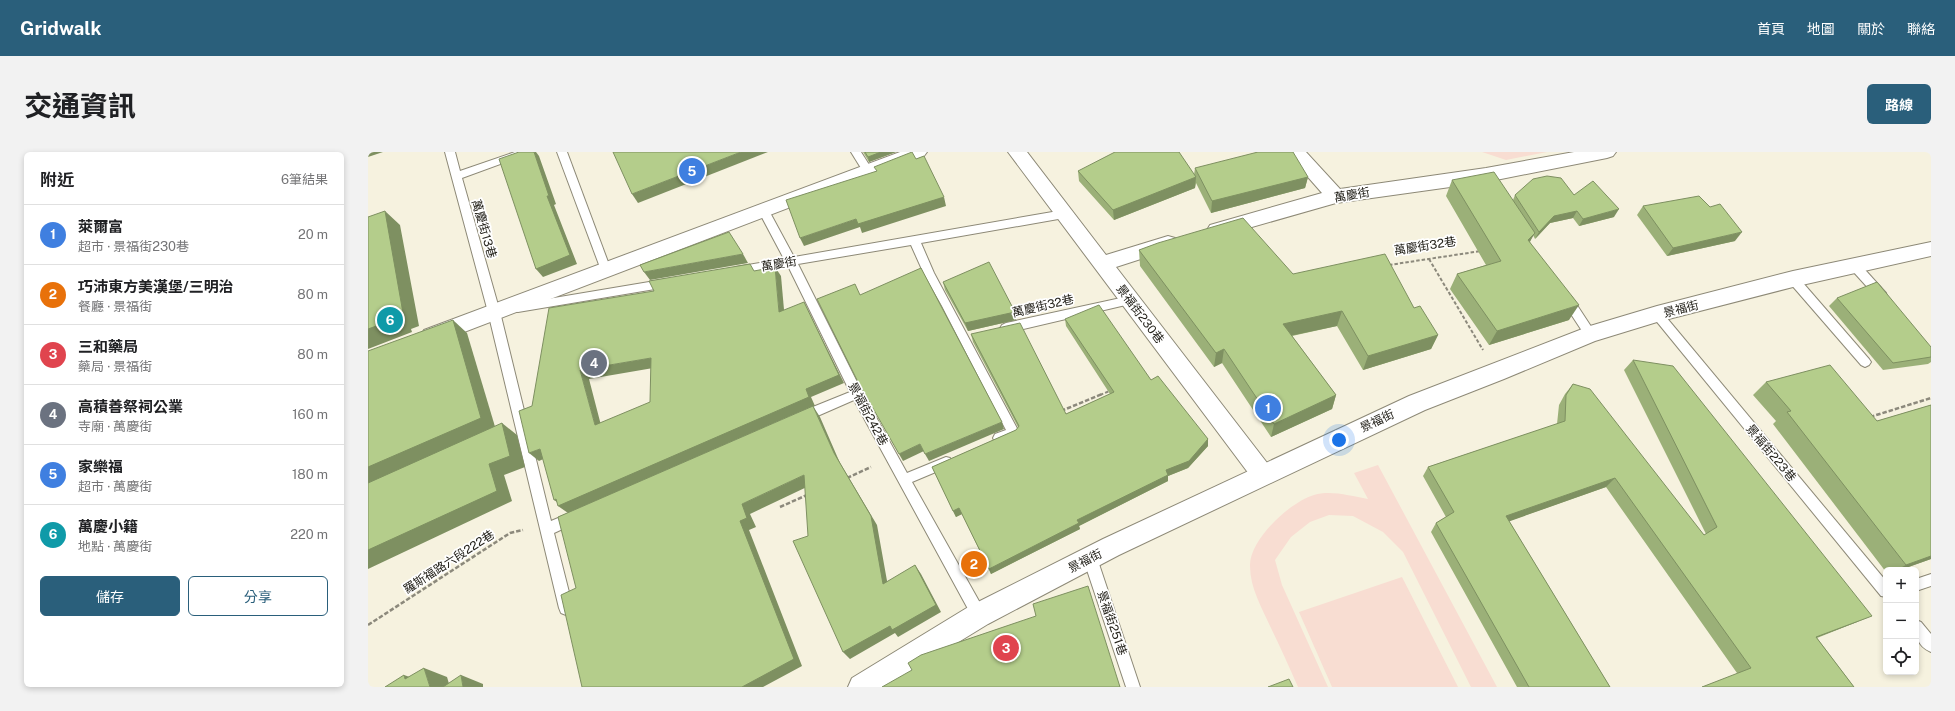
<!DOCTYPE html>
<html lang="zh-TW">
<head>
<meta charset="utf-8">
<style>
	body { margin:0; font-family:"Public Sans","Noto Sans TC",sans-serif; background:#f2f2f2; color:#202124 }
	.controls { position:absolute; right:12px; bottom:12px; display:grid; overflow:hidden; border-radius:6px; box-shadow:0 2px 6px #0003 }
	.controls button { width:36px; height:36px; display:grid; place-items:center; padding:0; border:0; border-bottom:1px solid #e0e0e0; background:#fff; color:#202124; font:20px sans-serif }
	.you { position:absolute; left:971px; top:288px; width:14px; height:14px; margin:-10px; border:3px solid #fff; border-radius:50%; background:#1a73e8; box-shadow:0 0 0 6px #1a73e833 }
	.badge { display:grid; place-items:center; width:26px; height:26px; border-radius:50%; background:#2a5f7b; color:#fff; font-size:13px; font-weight:700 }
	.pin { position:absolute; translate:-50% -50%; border:2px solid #fff; box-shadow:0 1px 4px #0006 }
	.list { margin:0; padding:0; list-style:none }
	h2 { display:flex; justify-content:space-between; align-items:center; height:52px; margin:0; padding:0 16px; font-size:17px }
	h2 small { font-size:13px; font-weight:400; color:#757577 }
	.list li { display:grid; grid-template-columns:26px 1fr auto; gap:12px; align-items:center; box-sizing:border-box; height:60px; padding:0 16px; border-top:1px solid #e0e0e0 }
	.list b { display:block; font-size:15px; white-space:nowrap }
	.list p { margin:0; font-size:13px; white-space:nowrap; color:#757577 }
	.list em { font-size:13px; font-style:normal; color:#757577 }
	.actions { display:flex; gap:8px; padding:12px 16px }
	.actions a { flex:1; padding:9px 0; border:1px solid #2a5f7b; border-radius:6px; text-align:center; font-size:14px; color:#2a5f7b }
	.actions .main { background:#2a5f7b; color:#fff }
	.icon { flex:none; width:22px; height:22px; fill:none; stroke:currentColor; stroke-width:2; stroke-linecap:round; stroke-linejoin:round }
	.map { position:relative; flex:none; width:1563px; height:535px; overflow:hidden; border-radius:6px }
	header { display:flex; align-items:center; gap:24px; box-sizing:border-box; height:56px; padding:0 20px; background:#2a5f7b; color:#fff }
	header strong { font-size:19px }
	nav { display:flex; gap:22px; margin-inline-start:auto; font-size:14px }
	.intro { display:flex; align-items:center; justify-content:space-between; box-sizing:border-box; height:96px; padding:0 24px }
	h1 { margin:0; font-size:28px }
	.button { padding:10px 18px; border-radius:6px; background:#2a5f7b; color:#fff; font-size:14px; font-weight:700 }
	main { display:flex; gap:24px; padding:0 24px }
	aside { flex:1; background:#fff; border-radius:6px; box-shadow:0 2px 6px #0003 }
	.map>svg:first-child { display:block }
</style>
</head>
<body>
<header>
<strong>Gridwalk</strong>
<nav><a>首頁</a><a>地圖</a><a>關於</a><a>聯絡</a></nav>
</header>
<div class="intro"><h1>交通資訊</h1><a class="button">路線</a></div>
<main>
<aside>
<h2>附近<small>6筆結果</small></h2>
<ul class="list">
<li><span class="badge" style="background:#3f7fe0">1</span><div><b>萊爾富</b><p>超市 · 景福街230巷</p></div><em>20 m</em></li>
<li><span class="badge" style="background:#e8710a">2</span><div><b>巧沛東方美漢堡/三明治</b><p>餐廳 · 景福街</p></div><em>80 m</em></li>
<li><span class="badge" style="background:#e0444e">3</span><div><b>三和藥局</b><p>藥局 · 景福街</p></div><em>80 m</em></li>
<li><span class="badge" style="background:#6b7280">4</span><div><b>高積善祭祠公業</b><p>寺廟 · 萬慶街</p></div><em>160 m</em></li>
<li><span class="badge" style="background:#3f7fe0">5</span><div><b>家樂福</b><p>超市 · 萬慶街</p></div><em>180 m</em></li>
<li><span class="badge" style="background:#0f9aa8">6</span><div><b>萬慶小籍</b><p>地點 · 萬慶街</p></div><em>220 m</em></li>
</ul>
<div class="actions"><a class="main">儲存</a><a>分享</a></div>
</aside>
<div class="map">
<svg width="1563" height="535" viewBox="0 0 1563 535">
	<rect width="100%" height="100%" fill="#f6f2df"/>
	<!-- green -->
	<g fill="#f8ddd2">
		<path d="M1114,0H1179L1138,8Z"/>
		<path d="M1010,313L1129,535H1103L1035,400L1015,380L985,364L961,363L942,370L923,385L907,408L914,433L960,535H930C921,515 912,494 902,474C894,456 882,436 882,414C881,388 922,350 946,343C963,338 982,344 1000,347L986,321Z"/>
		<path d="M1034,425L1090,535H964L931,460Z"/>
	</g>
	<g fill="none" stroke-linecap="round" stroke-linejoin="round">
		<!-- lane casing -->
		<g stroke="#8d8977" stroke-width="2">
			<g id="lane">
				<path d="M77,0H87L92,19L147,0H162L160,2L94,26L132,160L183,369L207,359L212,361L213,365L212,369L186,381L205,456L203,461L198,463L193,461L191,456L120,160Z"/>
				<path d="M189,0H199L243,118L242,121L238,122L233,118Z"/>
				<path d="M483,0H493L505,19L504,21H496Z"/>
				<path d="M395,54L399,55L426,105L696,58L701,62L696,66L553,91L566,121L651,280L649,284L631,291L627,290L625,286L627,282L638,278L574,154L556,122L543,93L430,112L493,238L539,321L578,305L582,306L584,310L582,314L544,330L616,458L618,463L616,468L611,470L606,468L486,248L438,269L434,270L430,269L428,265L430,261L482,240L420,114L368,123L363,119L368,115L416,107L390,58Z"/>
				<path d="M1486,109L1490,110L1518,141L1519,144L1518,147H1510L1482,116L1481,113L1482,110Z"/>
				<path d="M1425,123L1429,124L1501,207L1503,210L1501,213L1497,215L1493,213L1421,130L1420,127L1421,124Z"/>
				<path d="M299,127L303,128L304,131L303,134L299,135L150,160L146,159L144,156L146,153L150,152Z"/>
				<path d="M1199,143L1203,144L1226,179L1228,182L1226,185H1218L1195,150L1194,147L1195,144Z"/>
				<path d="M762,144L766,145L768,148L766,151L762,152L638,181L634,179L632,176L634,173L638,171Z"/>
				<path d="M1289,158L1293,159L1518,429V445L1513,444L1285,165L1283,162L1285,159Z"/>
				<path d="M722,400L727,402L729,406L772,535H758L715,406L717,402Z"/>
				<path d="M1563,422V434L1548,439V427Z"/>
				<path d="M1548,468L1553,470L1563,482V500C1548,494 1548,482 1548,468Z"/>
			</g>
		</g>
		<!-- street casing -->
		<g stroke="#8d8977" stroke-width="2">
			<g id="street">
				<path d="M532,0H559L556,4L70,190L63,192L56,190L53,184L56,178Z"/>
				<path d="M640,0H659L738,103L800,84L807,86L810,91L807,96L748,115L903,316L906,323L903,330L895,333L887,330Z"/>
				<path d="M918,0H938L972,37L1118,16L1206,0H1248L1245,4L1239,6L1118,30L968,51L849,85L842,83L839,78L842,73L954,41Z"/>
			</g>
		</g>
		<!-- secondary casing -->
		<g stroke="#8d8977" stroke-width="2">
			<path id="secondary" d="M1563,90V104L1425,135L1289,170L1227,189L1136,227L1057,258L751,403L620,472L517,535H480L484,526L602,454L735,387L1041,244L1222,174L1289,154L1425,119Z"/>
		</g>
		<!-- path-far1 -->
		<g stroke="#8c897c" stroke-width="2" stroke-dasharray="3.5 2" stroke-linecap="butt">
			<path d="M1061,107L1115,198"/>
			<path d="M1021,113L1113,99"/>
			<path d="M732,243L744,238"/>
		</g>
		<!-- path -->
		<g stroke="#8c897c" stroke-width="2.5" stroke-dasharray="4.5 2" stroke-linecap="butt">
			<path d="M693,259L734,242"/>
			<path d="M1502,265L1563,246"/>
			<path d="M479,326L503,315"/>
			<path d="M412,355L439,343"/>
			<path d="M0,473L142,381L155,378"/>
		</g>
		<!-- lane -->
		<use href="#lane" fill="#fff" fill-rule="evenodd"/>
		<!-- street -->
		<use href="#street" fill="#fff" fill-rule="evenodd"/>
		<!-- secondary -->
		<use href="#secondary" fill="#fff" fill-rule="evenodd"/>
	</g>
	<!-- wall -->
	<g fill="#9bb078">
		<path d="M495,0H528L501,10Z"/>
		<path d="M827,16L940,25L937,36L843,61L828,31L827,36L746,68L711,29L710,19L826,23Z"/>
		<path d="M1084,28L1145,48L1147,43H1206L1246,65L1211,74L1205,66L1182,71L1167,87L1165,83L1162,90L1201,168L1121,193L1082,137L1089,122L1118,113L1078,44Z"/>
		<path d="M1275,54L1367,89L1299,104L1269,63Z"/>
		<path d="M771,98L925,122L1046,156L1070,183L1063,197L995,218L969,174L924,184L968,243L964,257L903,285L854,211L846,215L772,114Z"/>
		<path d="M575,130L647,160L648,168L600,179L577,138Z"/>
		<path d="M1469,146L1563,195V210L1560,212L1515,218L1461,154Z"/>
		<path d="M697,167L783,228L840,287V294L820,316L800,324V329L711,374L712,377L623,422L594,362L588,365L564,315L648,278L650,275L605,190L603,182L698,262L742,242L698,174Z"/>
		<path d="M1265,208L1489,470L1449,486L1486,535L1369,521L1238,335L1141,369L1242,535H1149L1063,380L1068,371L1078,365L1055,324L1060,315L1189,272L1191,253L1197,242L1205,232L1336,383L1338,382L1256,218Z"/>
		<path d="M1398,230L1509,269L1563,253V407L1532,418H1518V420L1405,272L1408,269L1385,243Z"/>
	</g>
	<!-- shaded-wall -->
	<g fill="#7e9061">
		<path d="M0,0H15L0,5Z"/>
		<path d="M166,0H168L171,4L188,52L186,53L209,112L175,125L168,117L179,44Z"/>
		<path d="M373,0H400L270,51L264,42Z"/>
		<path d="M513,0H528L501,10L500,5Z"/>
		<path d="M828,25L827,36L746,68L745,58Z"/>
		<path d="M940,25L937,36L843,61L844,49Z"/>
		<path d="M576,45L578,54L494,81L492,75L436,94L432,86L488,67Z"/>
		<path d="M1251,57L1246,65L1211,74L1215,67Z"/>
		<path d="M17,59L32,73L51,174L43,177L44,180L0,197V177L27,164Z"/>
		<path d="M1209,59L1205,66L1182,71L1167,87L1171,80L1186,64Z"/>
		<path d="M1374,80L1367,89L1299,104L1305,96Z"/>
		<path d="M1167,81L1158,96L1160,88Z"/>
		<path d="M375,102L380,111L282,128L276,120Z"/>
		<path d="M407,115L413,124L417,169L411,160Z"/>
		<path d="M436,150L476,231L443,245L447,254H445L452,265L472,311L509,373L521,440L515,432L466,301L445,254L200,361L190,354L192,352L186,348L438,237Z"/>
		<path d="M1211,153L1201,168L1121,193L1129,179Z"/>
		<path d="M974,159L969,174L912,186L915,172Z"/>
		<path d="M647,160L648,168L600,179L597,171Z"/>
		<path d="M85,168L99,181L128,278L0,334V315Z"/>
		<path d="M1070,183L1063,197L995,218L1000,204Z"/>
		<path d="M856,197L854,211L846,215L848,201Z"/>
		<path d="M283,206L291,215L221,227L235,281L227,273L212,218Z"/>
		<path d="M968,243L964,257L903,285L906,272Z"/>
		<path d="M634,270L636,277L561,309L557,302Z"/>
		<path d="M134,271L149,283L157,315L136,323L144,349L0,417V398Z"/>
		<path d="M840,287V294L820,316L800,324V329L711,374L712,377L623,422L621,417L709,368L798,318Z"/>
		<path d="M552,292L556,299L535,309L531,302Z"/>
		<path d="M172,297L182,304L171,309L161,301Z"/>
		<path d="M436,323L443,333L382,362L388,375L381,378L434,514L395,535H374L372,369L374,352Z"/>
		<path d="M1247,326L1238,335L1131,373L1138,364Z"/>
		<path d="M591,356L594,362L588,365L585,359Z"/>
		<path d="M1563,404V407L1532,418H1528L1538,413Z"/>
		<path d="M547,413L553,422L573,460L530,485L527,481L482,507L475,500Z"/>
		<path d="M1504,464L1489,470L1434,491L1448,485Z"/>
		<path d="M56,516L79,525L82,535H62Z"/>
		<path d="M36,523L59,531L37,527Z"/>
		<path d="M93,523L115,532V535H95Z"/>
	</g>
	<!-- building -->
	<g fill="#b4cd8b" stroke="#7e9061" fill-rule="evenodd">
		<path d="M151,0H166L181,44H179L202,103L168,117L131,7Z"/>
		<path d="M245,0H373L264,42Z"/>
		<path d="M497,0H513L500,5Z"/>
		<path d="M544,0L548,7L556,4L576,45L490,72L488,67L432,86L418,48L509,19L506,15Z"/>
		<path d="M747,0H811L828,25L745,58L710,19Z"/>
		<path d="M890,0H925L940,25L844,49L827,16Z"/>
		<path d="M1126,20L1167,81L1160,88L1211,153L1129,179L1089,122L1133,109L1084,28Z"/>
		<path d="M1179,24L1193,26L1206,43L1225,29L1251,57L1215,67L1209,59L1186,64L1171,80L1147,43L1165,27Z"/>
		<path d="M1331,44L1342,55L1352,52L1374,80L1305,96L1275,54Z"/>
		<path d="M17,59L35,161L27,164L28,167L0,177V65Z"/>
		<path d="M875,66L925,122L1017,102L1046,156L1052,154L1070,183L1000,204L974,159L915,172L968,243L906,272L856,197L848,201L771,98L790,91Z"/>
		<path d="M361,80L375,102L276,120L272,113Z"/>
		<path d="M621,110L647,160L597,171L575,130Z"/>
		<path d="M382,112L386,119L407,115L411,160L436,150L471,223L438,237L441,245L190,354L188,347L186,348L172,297L161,301L151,259L164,254L181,156L286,139L281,129ZM283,206L282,250L227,273L212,218Z"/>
		<path d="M553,116L634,270L557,302L552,292L531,302L490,230L449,147L487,132L492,143Z"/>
		<path d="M1509,130L1563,195V205L1525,211L1469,146Z"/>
		<path d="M731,153L783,228L790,224L840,287L821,309L798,318L800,323L709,368L711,371L621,417L591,356L585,359L564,315L648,278L651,274L603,182L652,171L698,262L746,240L697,167Z"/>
		<path d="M85,168L113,266L0,315V199Z"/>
		<path d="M1265,208L1305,214L1504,464L1448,485L1486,535H1334L1383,516L1247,326L1138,364L1242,535H1161L1068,371L1086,360L1060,315L1197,269L1198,243L1205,232L1222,237L1336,383L1349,375Z"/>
		<path d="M1462,213L1509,269L1563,253V404L1538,413L1419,260L1423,259L1398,230Z"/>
		<path d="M445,254L466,301L503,364L515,432L547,413L568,453L524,478L522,474L475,500L425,389L440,384L436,323L374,352L379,366L372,369L426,507L374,535H214L193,443L208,436L190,365Z"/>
		<path d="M134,271L142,304L121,312L129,339L0,398V331Z"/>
		<path d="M720,434L752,535H514L544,518L540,511L553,503L668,464L665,452Z"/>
		<path d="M56,516L62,535H17L36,523L37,527Z"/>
		<path d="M93,523L95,535H75Z"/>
		<path d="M921,527L925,535H900Z"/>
	</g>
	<g text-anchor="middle" stroke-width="3.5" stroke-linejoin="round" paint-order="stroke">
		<!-- street labels -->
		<g font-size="12" fill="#25231c" stroke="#fff">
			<text transform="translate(984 43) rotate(-10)" y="4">萬慶街</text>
			<text transform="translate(116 77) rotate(74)" y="4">萬慶街13巷</text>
			<text transform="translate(1057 94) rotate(-9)" y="4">萬慶街32巷</text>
			<text transform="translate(411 112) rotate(-10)" y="4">萬慶街</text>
			<text transform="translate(675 154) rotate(-13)" y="4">萬慶街32巷</text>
			<text transform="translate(1313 157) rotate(-14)" y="4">景福街</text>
			<text transform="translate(772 162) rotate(53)" y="4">景福街230巷</text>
			<text transform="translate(500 262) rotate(62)" y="4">景福街242巷</text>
			<text transform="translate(1009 269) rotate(-25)" y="4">景福街</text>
			<text transform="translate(1403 301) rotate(50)" y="4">景福街223巷</text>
			<text transform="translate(717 409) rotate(-27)" y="4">景福街</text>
			<text transform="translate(81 410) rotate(-33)" y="4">羅斯福路六段222巷</text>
			<text transform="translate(744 471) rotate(71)" y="4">景福街251巷</text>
		</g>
	</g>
</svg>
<div class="controls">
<button>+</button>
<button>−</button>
<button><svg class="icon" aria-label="locate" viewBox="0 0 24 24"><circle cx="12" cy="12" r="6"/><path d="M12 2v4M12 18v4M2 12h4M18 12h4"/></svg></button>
</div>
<div class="you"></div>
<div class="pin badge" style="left:900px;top:256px;background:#3f7fe0">1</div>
<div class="pin badge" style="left:606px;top:412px;background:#e8710a">2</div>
<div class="pin badge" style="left:638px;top:496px;background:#e0444e">3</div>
<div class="pin badge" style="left:226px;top:211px;background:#6b7280">4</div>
<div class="pin badge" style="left:324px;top:19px;background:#3f7fe0">5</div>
<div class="pin badge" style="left:22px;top:168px;background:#0f9aa8">6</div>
</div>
</main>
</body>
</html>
